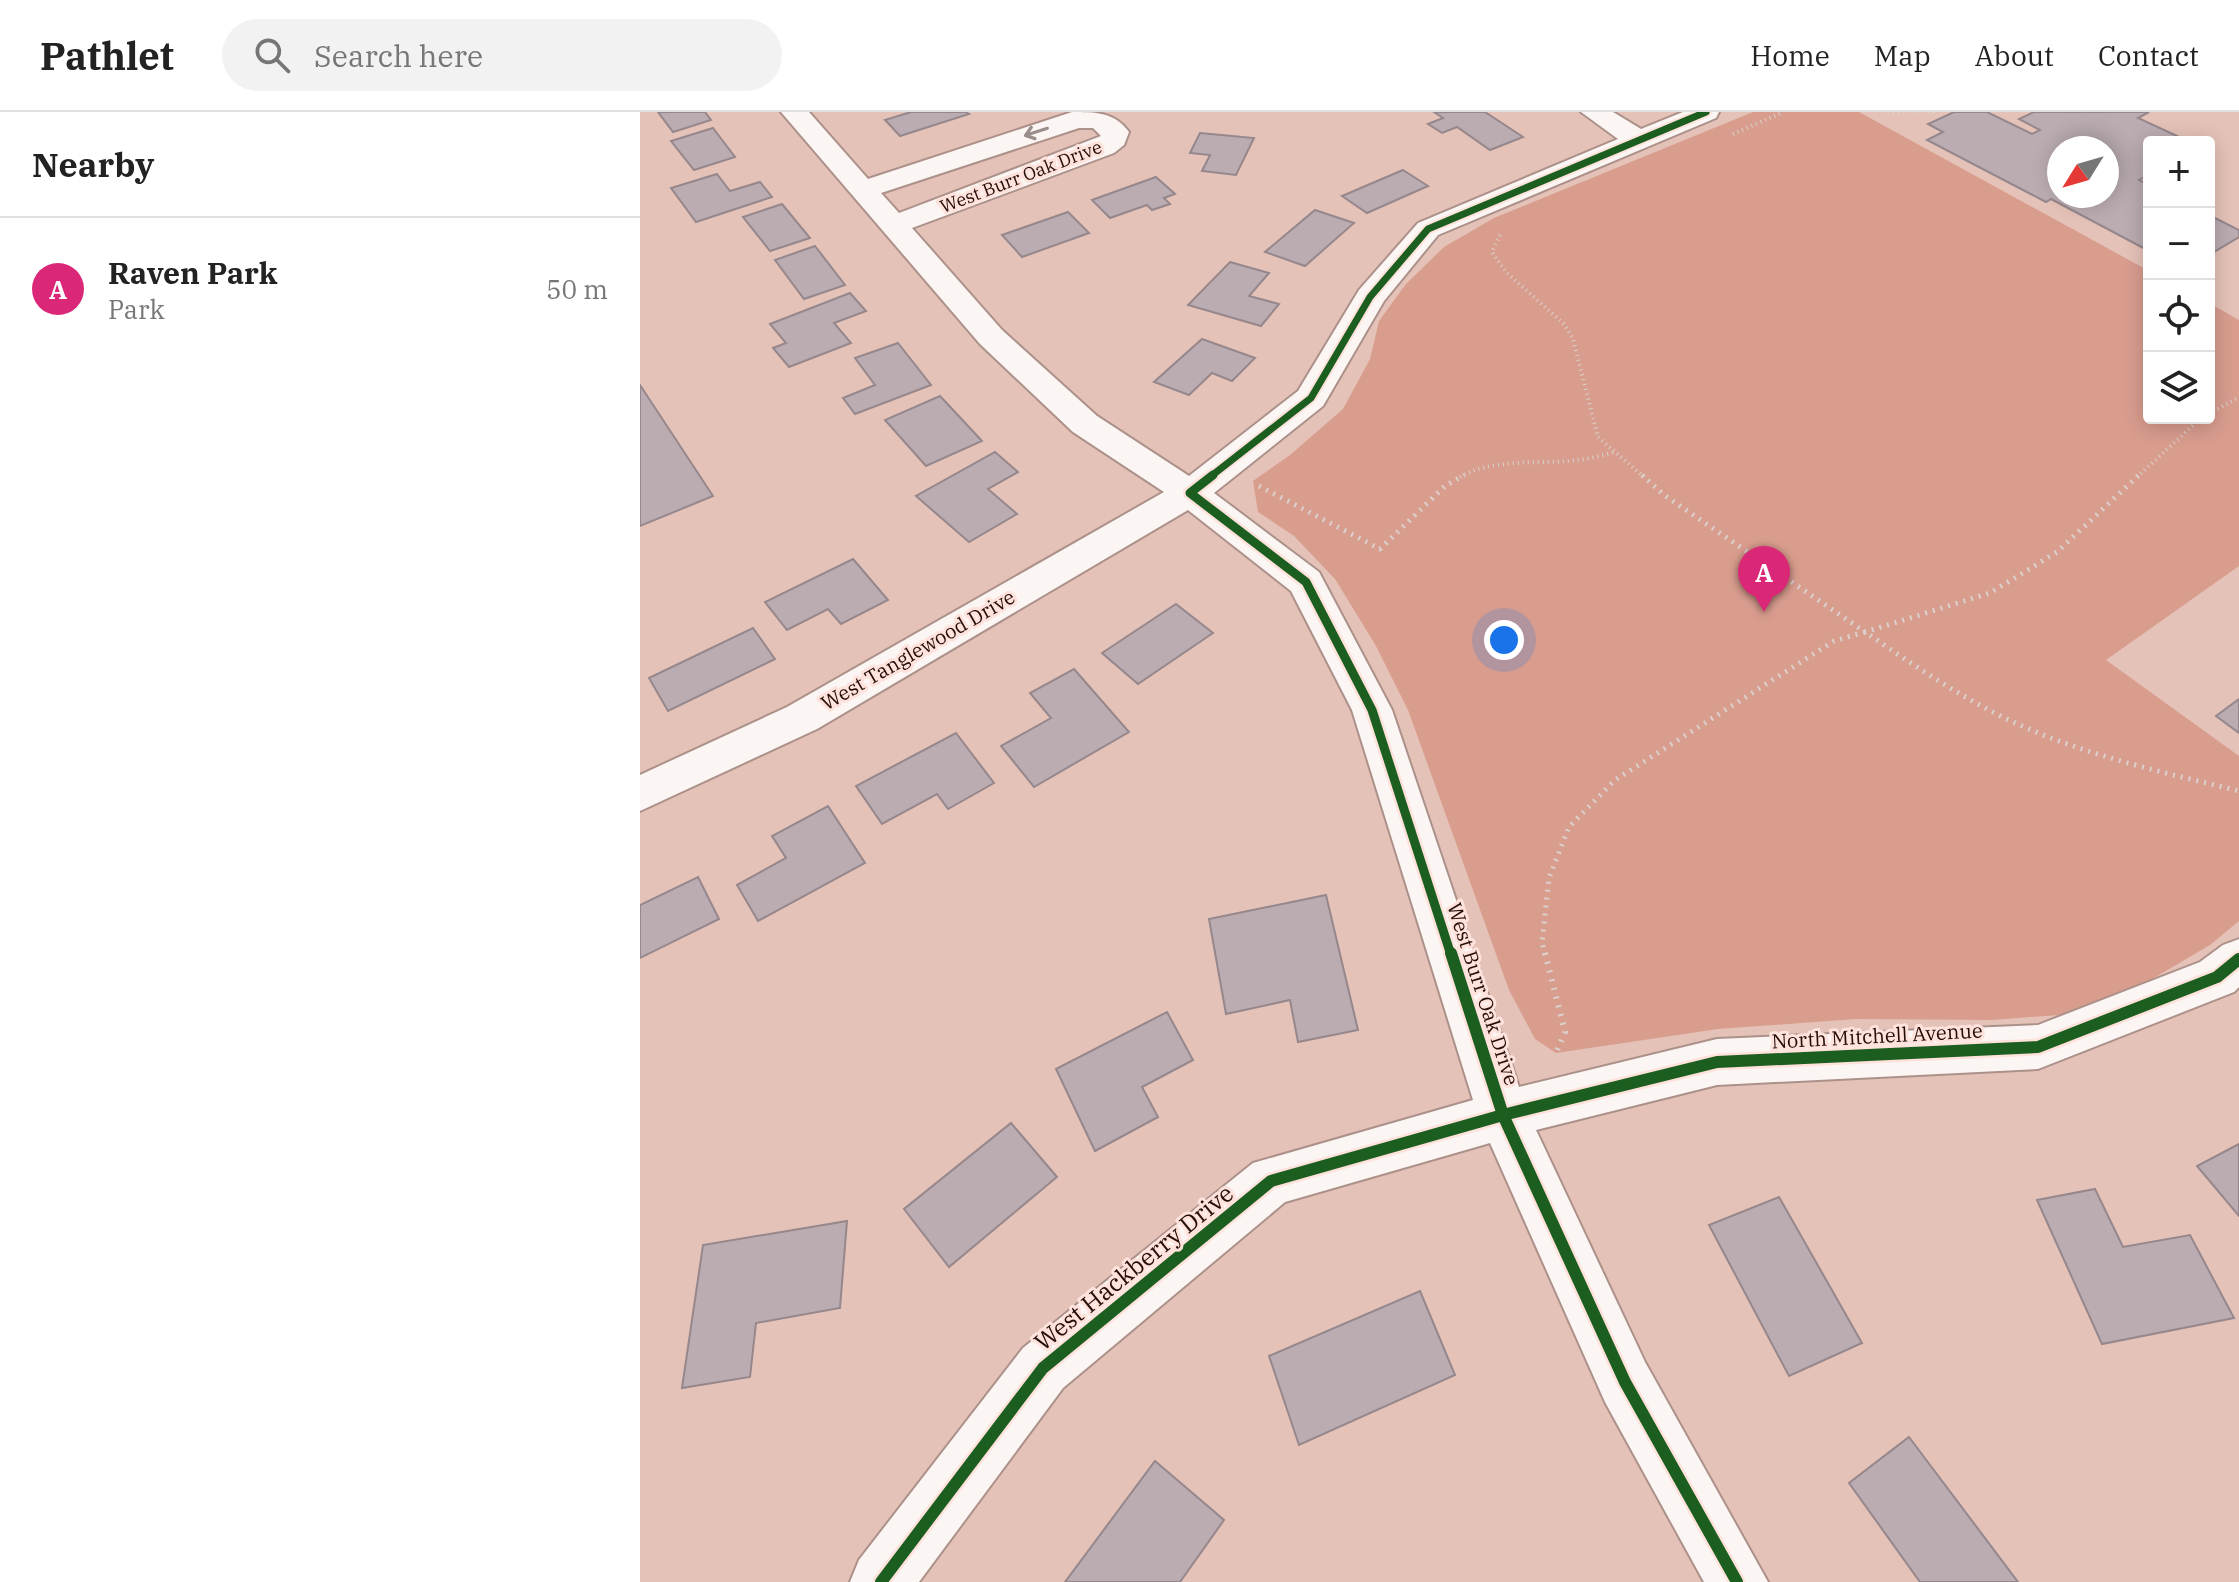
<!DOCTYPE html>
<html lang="en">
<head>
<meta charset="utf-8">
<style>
	body { margin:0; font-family:"IBM Plex Serif",serif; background:#f2f2f2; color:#222 }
	.controls { position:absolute; right:24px; top:24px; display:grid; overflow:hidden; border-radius:8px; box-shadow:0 4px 20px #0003 }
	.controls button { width:72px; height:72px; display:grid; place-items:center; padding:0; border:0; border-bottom:2px solid #e0e0e0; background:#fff; color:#222; font:40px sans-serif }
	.compass { position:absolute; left:1407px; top:24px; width:72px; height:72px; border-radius:50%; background:#fff; box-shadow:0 4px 20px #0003; rotate:233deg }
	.you { position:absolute; left:864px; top:528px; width:28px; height:28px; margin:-20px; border:6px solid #fff; border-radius:50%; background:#1a73e8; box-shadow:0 0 0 12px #1a73e833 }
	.badge { display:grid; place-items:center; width:52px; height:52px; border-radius:50%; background:#db2777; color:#fff; font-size:26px; font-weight:700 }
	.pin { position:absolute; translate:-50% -66px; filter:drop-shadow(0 2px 4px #0008) }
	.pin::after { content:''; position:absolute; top:42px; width:28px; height:24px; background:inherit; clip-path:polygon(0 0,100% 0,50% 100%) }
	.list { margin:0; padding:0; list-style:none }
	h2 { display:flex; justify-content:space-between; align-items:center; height:104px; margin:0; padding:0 32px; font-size:34px }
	h2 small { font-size:26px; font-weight:400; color:#767676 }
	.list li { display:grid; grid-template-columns:52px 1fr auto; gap:24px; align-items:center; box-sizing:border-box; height:144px; padding:0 32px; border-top:2px solid #e0e0e0 }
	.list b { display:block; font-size:30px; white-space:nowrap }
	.list p { margin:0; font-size:26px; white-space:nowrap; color:#767676 }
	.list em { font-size:26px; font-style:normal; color:#767676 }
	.icon { flex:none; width:44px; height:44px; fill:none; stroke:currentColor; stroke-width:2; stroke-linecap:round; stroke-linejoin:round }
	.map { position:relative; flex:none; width:1599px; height:1470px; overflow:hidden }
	header { display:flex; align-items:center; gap:48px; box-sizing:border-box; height:112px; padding:0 40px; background:#fff; border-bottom:2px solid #e0e0e0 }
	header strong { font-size:38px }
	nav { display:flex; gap:44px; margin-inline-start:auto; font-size:28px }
	.search { width:560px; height:72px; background:#f2f2f2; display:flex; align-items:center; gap:20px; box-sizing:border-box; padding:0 28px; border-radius:44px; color:#767676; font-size:30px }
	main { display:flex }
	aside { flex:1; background:#fff }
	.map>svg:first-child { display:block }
</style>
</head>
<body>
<header>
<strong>Pathlet</strong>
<div class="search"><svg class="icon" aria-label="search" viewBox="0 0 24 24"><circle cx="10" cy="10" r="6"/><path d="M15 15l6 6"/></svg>Search here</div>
<nav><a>Home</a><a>Map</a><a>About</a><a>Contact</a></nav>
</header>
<main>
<aside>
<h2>Nearby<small></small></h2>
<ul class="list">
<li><span class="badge">A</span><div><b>Raven Park</b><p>Park</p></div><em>50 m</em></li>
</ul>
</aside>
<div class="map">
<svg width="1599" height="1470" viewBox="0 0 1599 1470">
	<rect width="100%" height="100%" fill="#e5c2b8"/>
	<!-- green -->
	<path fill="#d99d8e" d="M1113,0H1219L1509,159V306H1569V191L1599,208V454L1466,548L1599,644V809L1570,833L1507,870L1419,903L1352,908L1216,907L1078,917L916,941L895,927L869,878L768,598L736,534L695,467L654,424L618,400L613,369L650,343L703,297L730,247L739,209L766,172L804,135L854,106Z"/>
	<!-- building -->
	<g fill="#baacb1" stroke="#95878b" stroke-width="2" fill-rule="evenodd">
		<path d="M18,0H65L71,8L33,20Z"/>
		<path d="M271,0H326L329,2L260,24L245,8Z"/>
		<path d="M794,0H845L883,25L850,38L817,15L802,21L788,12L803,6Z"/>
		<path d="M1314,0H1347L1392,22L1400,18L1379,7L1394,0H1509L1498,6L1550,30H1509V62L1499,68L1509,73V139L1411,87L1406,90L1287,28L1303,20L1288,12ZM1419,36H1467V84H1419Z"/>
		<path d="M73,16L95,45L54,58L31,29Z"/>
		<path d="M560,21L614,26L596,63L562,59L570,43L550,41Z"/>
		<path d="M763,58L788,74L727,101L702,84Z"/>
		<path d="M77,62L90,79L120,70L132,85L56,110L31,76Z"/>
		<path d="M516,65L535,82L524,86L530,92L512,98L507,93L470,106L452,88Z"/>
		<path d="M142,92L170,126L130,139L103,105Z"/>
		<path d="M675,98L714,111L665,154L625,140Z"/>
		<path d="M428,100L449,121L382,145L362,123Z"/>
		<path d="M1569,103L1599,118V125L1569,143Z"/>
		<path d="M175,134L205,173L164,187L135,148Z"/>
		<path d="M590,150L629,161L609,184L639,192L621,214L548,193Z"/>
		<path d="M210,181L226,199L194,211L211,231L149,255L133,236L146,231L130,212Z"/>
		<path d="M562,227L615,246L592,269L572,261L549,283L514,270Z"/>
		<path d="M258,231L291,273L215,302L203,286L235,273L215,246Z"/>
		<path d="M0,273L73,384L0,414Z"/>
		<path d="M300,284L342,329L286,354L245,308Z"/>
		<path d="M355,340L378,360L348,377L377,402L329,430L276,384Z"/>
		<path d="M213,447L248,488L201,512L188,497L147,518L125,490Z"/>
		<path d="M536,492L573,521L498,572L462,541Z"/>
		<path d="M113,516L135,547L28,599L9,566Z"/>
		<path d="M434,557L489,620L394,675L361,634L411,606L390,581Z"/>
		<path d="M1599,587V621L1576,604Z"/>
		<path d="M316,621L354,671L308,697L297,682L242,712L216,674Z"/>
		<path d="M188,694L225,751L118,809L97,773L146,746L132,724Z"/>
		<path d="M58,765L79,807L0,846V793Z"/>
		<path d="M686,783L718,918L658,930L650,888L586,902L569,807Z"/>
		<path d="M527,900L553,948L502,975L518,1005L455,1039L416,957Z"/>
		<path d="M371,1011L417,1065L309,1155L264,1097Z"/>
		<path d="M1599,1032V1104L1557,1054Z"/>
		<path d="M1455,1077L1483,1135L1550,1123L1594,1206L1462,1232L1397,1088Z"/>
		<path d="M1139,1085L1222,1231L1149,1264L1069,1113Z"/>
		<path d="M207,1109L200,1196L116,1211L110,1265L42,1276L63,1133Z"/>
		<path d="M780,1179L815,1263L659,1333L629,1244Z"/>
		<path d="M1269,1325L1378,1470H1280L1209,1371Z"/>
		<path d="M515,1349L584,1408L540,1470H425Z"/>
	</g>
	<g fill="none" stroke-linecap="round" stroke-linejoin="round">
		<!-- street casing -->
		<g stroke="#ac918a" stroke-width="4">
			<path id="street" d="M141,0H169L228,67L432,0C455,0 475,0 489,20L484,33L474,41L272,116L362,218L457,304L549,364L658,279L719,178L778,111L978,27L941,0H973L1001,17L1043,0H1079L1076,6L798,123L744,189L683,294L574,381L679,460L752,598L879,975L1077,927L1398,913L1560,850L1583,833L1599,827V875L1594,880L1398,957L1077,973L896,1018L1005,1250L1128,1470H1064L965,1290L850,1031L645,1090L423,1276L279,1470H210L219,1448L383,1236L613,1051L833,988L712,598L651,479L548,398L177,617L0,699V663L147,595L524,380L433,320L340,232ZM439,16H453L461,24L259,101L241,81Z"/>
		</g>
		<!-- path-far2 -->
		<g stroke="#dbd0cc" stroke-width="4" stroke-dasharray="1 4" stroke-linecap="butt">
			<path d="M1243,0H1298"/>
			<path d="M1093,22L1143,0"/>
			<path d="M860,123L852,140L866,160L924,212L933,227L958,325L1004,365"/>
			<path d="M1569,302L1599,285"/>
			<path d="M820,365C856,345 899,353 938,348C950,347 963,343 975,340"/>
			<path d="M1497,365L1561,306"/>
		</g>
		<!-- path-far1 -->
		<g stroke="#dbd0cc" stroke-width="5" stroke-dasharray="2 6" stroke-linecap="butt">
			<path d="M1002,363L1024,383L1225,520L1350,481L1417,440L1499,363"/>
			<path d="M619,374L740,437L805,374L824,363"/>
			<path d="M905,843L902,830L909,766L929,715L975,668L1194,529L1225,520C1272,552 1320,585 1371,609C1443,643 1522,660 1599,679"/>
		</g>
		<!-- path -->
		<path stroke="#dbd0cc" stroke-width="6" stroke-dasharray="2 7" stroke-linecap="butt" d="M905,841L925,920L916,941"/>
		<!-- street -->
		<use href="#street" fill="#fbf6f4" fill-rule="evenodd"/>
		<!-- cycleway-far2 casing -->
		<g stroke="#fee2db" stroke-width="11">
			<path id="cycleway-far2" d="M570,365L671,286L730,185L788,117L1066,0"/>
		</g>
		<!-- cycleway-far1 casing -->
		<g stroke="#fee2db" stroke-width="14">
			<path id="cycleway-far1" d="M573,363L550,381L666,470L732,598L811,843"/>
		</g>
		<!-- cycleway casing -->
		<g stroke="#fee2db" stroke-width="17">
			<g id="cycleway">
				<path d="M811,841L863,1003L985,1270L1097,1470"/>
				<path d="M241,1470L403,1256L631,1069L863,1003L1077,950L1398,935L1577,865L1599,847"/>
			</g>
		</g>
		<!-- cycleway-far2 -->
		<use href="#cycleway-far2" stroke="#1b5e20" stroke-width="7"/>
		<!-- cycleway-far1 -->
		<use href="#cycleway-far1" stroke="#1b5e20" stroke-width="9"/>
		<!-- cycleway -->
		<use href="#cycleway" stroke="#1b5e20" stroke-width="12"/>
	</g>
	<!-- one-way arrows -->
	<defs><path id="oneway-shaft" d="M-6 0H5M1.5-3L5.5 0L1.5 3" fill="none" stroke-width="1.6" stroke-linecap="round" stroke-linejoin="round" transform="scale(2)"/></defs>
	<use stroke="#9a8e8a" href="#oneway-shaft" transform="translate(396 20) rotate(162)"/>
	<g text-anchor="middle" stroke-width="6" stroke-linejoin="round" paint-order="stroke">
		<!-- far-street labels -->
		<g font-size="18" fill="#240e08" stroke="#fee2db">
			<text transform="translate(381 65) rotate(-21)" y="6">West Burr Oak Drive</text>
		</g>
		<!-- street labels -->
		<g font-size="20" fill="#240e08" stroke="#fee2db">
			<text transform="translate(278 538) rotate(-30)" y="7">West Tanglewood Drive</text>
			<text transform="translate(843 882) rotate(72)" y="7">West Burr Oak Drive</text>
			<text transform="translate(1237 924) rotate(-3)" y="7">North Mitchell Avenue</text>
		</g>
		<!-- near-street labels -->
		<g font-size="24" fill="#240e08" stroke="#fee2db">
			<text transform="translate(494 1156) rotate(-39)" y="8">West Hackberry Drive</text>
		</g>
	</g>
</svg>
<div class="controls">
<button>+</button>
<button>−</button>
<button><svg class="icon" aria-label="locate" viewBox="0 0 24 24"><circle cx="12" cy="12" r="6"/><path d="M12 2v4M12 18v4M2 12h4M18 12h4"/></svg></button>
<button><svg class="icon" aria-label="layers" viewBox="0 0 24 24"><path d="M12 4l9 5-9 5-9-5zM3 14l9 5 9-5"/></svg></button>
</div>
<svg class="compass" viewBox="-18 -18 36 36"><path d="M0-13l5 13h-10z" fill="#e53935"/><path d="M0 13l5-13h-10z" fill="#767676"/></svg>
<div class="you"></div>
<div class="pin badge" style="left:1124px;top:500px">A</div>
</div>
</main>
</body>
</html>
